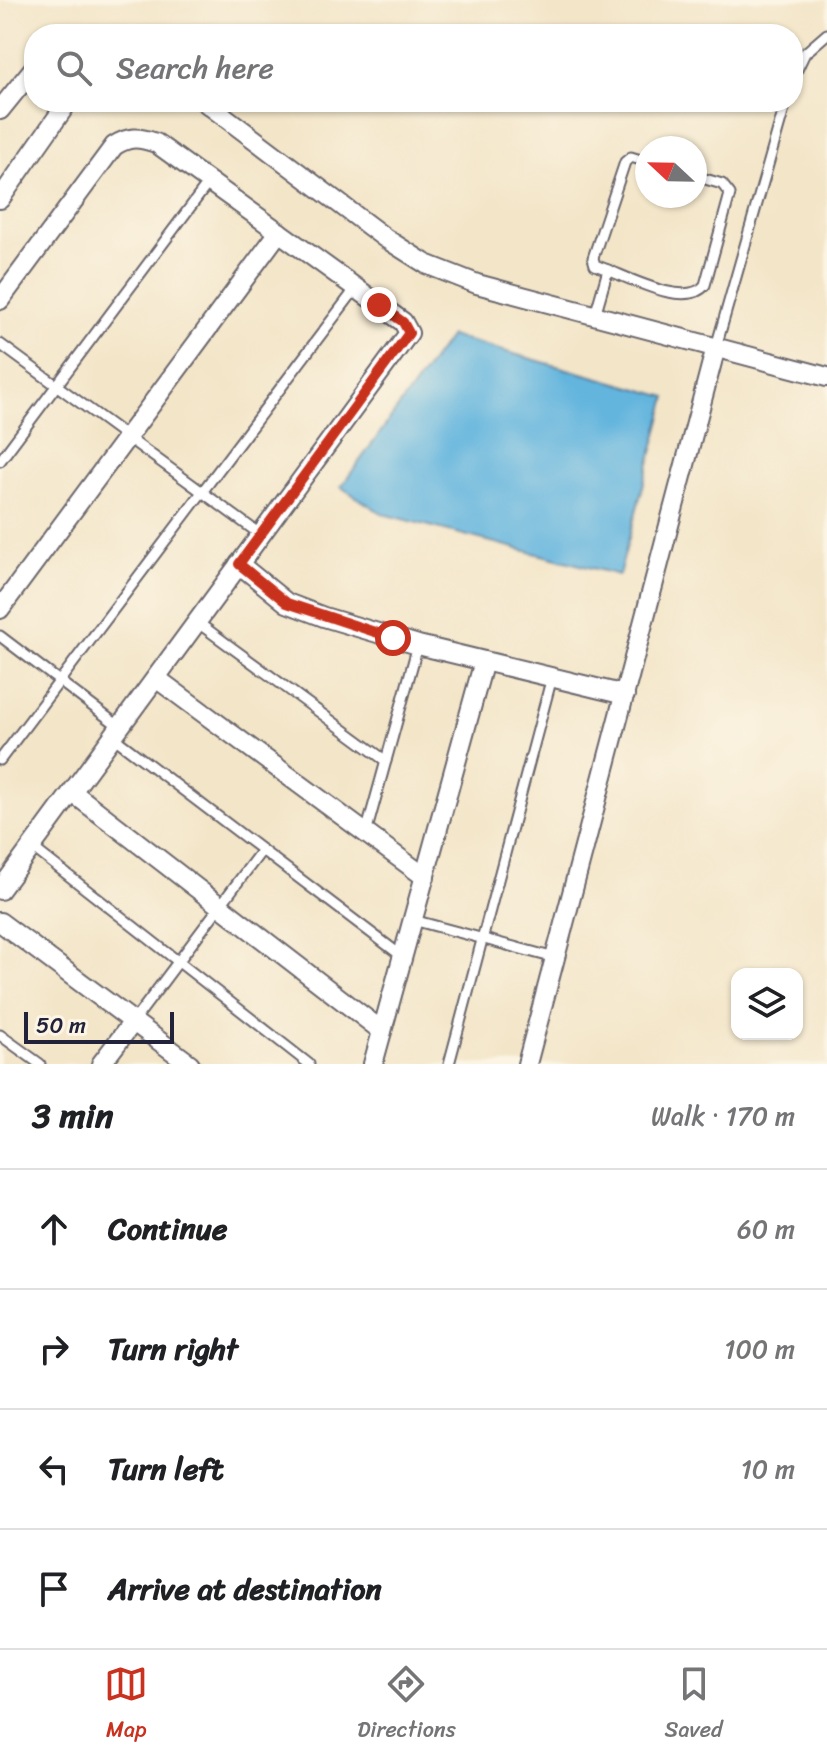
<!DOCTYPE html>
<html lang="en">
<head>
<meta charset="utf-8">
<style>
	body { margin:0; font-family:Sriracha,sans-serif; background:#f2f2f2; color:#202124 }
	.controls { position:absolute; right:24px; bottom:24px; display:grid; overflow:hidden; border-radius:16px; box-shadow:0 2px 6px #0004 }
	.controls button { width:72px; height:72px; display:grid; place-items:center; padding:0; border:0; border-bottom:2px solid #e0e0e0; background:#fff; color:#202124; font:40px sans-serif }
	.compass { position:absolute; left:635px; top:136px; width:72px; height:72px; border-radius:50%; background:#fff; box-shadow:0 2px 6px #0004; rotate:292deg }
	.scale { position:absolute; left:24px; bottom:20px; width:150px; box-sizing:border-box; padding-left:8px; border:4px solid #22223b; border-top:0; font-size:22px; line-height:28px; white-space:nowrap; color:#22223b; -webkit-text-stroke:6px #fcf5e5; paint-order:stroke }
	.stop { position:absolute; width:24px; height:24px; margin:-18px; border:6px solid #c8321e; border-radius:50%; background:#fff }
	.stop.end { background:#c8321e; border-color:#fff; box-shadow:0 2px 8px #0008 }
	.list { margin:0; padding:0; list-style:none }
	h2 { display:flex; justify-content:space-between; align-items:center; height:104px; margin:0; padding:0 32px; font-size:34px }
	h2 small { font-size:26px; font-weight:400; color:#757577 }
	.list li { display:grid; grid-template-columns:52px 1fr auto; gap:24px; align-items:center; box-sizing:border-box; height:120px; padding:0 32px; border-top:2px solid #e0e0e0 }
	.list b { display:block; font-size:30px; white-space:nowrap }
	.list em { font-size:26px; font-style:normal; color:#757577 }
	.icon { flex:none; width:44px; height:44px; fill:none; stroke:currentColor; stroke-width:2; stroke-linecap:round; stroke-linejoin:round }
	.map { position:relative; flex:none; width:827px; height:1064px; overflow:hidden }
	.search { position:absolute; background:#fff; box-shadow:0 2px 6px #0004; left:24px; right:24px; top:24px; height:88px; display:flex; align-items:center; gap:20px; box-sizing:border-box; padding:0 28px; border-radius:32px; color:#757577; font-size:30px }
	.sheet { height:584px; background:#fff }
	nav { display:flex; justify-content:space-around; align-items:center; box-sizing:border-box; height:112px; border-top:2px solid #e0e0e0; background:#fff; font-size:22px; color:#757577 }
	nav a { display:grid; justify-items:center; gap:4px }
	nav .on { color:#c8321e }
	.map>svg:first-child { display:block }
</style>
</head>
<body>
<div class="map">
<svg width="827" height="1064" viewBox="0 0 827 1064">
	<rect width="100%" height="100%" fill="#fcf5e5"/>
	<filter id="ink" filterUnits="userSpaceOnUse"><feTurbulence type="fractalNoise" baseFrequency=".0125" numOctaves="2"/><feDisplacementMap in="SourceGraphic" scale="16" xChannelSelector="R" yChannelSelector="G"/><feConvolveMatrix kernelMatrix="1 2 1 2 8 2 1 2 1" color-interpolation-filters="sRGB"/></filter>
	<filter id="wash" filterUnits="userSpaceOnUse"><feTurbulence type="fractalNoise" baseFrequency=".006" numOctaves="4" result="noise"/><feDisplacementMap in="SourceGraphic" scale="32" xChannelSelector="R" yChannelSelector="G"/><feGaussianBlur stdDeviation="1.8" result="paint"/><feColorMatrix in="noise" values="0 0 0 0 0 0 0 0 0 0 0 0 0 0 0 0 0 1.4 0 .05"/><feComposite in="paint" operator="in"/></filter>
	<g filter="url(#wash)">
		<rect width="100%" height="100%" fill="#f3e5c8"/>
		<!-- water -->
		<path fill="#63b5de" stroke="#426c8c" stroke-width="2" d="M450,336L667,397L619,575L383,514L341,487Z"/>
	</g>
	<g filter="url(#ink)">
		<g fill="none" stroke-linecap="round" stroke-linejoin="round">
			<!-- lane casing -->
			<g stroke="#6b666c" stroke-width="13">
				<g id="lane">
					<path d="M793,78L805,53L827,34"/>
					<path d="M608,270C631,279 687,308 705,285L730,194L722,184L695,176"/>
					<path d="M595,315L608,270L595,265L593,258L625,162L631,157L647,162"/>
					<path d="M0,344L261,535"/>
					<path d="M716,347L786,102"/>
					<path d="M0,461L209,182"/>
					<path d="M197,622L386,761"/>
					<path d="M0,636L120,727"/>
					<path d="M113,737L403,957"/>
					<path d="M0,760L356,288"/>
					<path d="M366,833L418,645"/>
					<path d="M32,847L309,1064"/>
					<path d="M413,920L555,958"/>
					<path d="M133,1022L262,850"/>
					<path d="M0,1035L40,1064"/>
					<path d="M449,1064L552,677"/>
				</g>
			</g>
			<!-- street casing -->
			<g stroke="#6b666c" stroke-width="22">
				<g id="street">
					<path d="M205,102L385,238L426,264L477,284L827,377"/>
					<path d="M0,110L34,68"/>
					<path d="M0,199L68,102"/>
					<path d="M0,300L114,146C129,136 139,137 156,143L403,322L409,333L0,890"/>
					<path d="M239,564L287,603L324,617L418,645L625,695"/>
					<path d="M0,609L279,232"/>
					<path d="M156,678L425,877"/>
					<path d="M72,792L382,1031"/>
					<path d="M0,922L190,1064"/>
					<path d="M101,1064L133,1022"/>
					<path d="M373,1064L484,661"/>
					<path d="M527,1064L716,347"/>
				</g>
			</g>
			<!-- lane -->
			<use href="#lane" stroke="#fff" stroke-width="9"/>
			<!-- street -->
			<use href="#street" stroke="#fff" stroke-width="18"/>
		</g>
	</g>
	<g fill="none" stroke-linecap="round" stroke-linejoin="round" filter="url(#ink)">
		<!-- route -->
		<path stroke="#c8321e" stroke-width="10" d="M379,305L403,322L409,333L239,564L287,603L393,638"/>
	</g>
</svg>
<div class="controls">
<button><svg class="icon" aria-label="layers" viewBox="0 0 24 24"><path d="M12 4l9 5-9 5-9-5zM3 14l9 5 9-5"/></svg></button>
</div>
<svg class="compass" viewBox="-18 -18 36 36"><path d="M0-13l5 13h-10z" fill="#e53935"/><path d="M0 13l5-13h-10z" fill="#757577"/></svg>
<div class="scale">50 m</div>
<div class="stop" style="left:393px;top:638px"></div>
<div class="stop end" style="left:379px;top:305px"></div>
<div class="search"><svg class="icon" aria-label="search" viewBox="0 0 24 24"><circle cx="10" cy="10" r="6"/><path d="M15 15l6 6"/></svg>Search here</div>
</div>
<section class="sheet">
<h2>3 min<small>Walk · 170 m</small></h2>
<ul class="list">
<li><svg class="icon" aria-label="ahead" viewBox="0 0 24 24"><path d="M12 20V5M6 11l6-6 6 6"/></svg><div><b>Continue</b></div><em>60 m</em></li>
<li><svg class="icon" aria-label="right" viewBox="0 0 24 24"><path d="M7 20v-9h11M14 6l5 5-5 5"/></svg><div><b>Turn right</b></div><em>100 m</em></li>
<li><svg class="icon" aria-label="left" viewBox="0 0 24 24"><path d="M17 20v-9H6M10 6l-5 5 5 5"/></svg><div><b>Turn left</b></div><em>10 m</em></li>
<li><svg class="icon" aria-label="arrive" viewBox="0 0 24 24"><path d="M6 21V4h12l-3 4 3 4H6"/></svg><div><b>Arrive at destination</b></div></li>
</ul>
</section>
<nav>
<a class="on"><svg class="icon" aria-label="map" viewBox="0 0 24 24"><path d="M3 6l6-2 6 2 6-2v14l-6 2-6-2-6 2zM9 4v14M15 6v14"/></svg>Map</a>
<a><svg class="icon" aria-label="directions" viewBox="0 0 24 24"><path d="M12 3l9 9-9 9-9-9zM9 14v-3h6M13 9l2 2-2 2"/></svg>Directions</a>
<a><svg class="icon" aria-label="saved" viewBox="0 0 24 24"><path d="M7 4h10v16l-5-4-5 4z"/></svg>Saved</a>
</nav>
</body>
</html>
